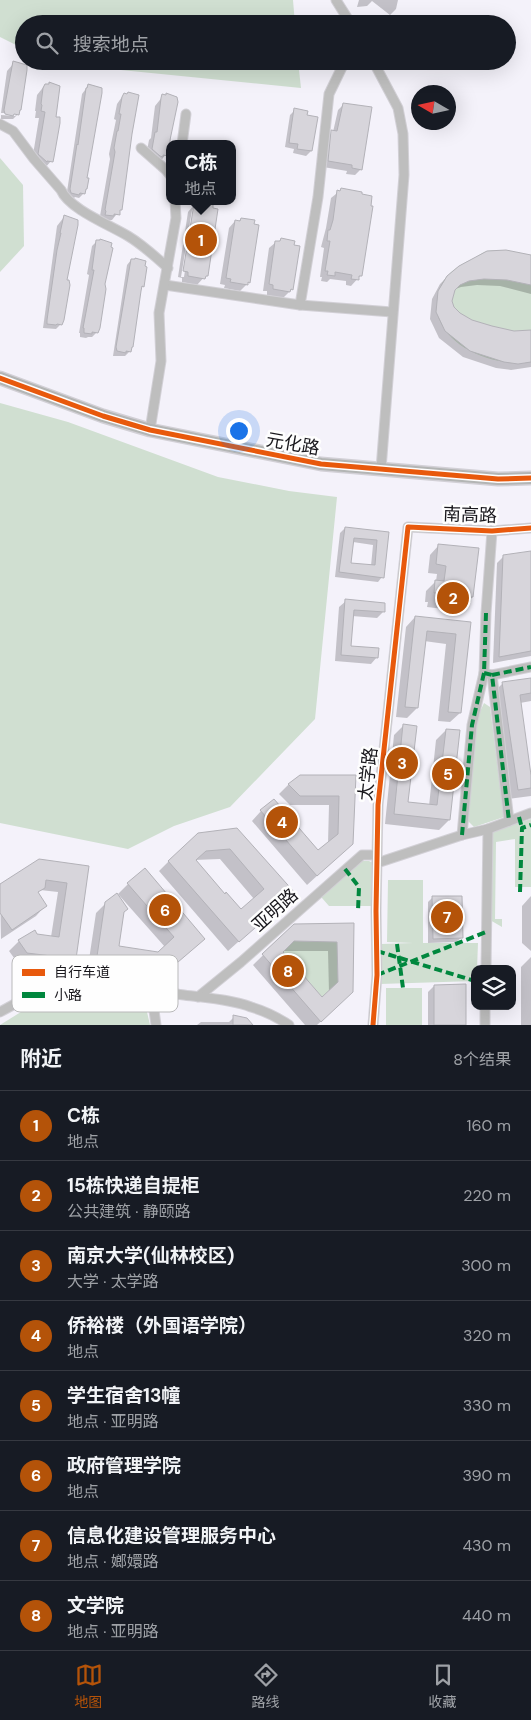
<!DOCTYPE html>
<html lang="zh">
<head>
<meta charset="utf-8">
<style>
	body { margin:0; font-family:"DM Sans","Noto Sans SC",sans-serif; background:#242831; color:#f1f3f6 }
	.controls { position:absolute; right:15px; bottom:15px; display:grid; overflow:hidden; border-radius:10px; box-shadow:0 5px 20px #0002 }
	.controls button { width:45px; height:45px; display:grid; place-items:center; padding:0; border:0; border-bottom:1px solid #363941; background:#171b24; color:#f1f3f6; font:25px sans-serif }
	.compass { position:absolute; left:411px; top:85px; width:45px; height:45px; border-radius:50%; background:#171b24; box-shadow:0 5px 20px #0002; rotate:279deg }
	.you { position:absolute; left:238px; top:430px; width:18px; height:18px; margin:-12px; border:4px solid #fff; border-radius:50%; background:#1a73e8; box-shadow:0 0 0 8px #1a73e833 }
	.badge { display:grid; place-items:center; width:32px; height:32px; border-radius:50%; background:#b45309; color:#fff; font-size:16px; font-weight:700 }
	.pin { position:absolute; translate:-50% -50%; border:2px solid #fff; box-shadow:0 1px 5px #0006 }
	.popup { position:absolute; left:166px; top:140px; width:70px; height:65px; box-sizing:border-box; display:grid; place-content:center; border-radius:10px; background:#171b24; filter:drop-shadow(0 1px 4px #0005); font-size:16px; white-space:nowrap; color:#9ea1a6 }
	.popup b { font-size:19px; color:#f1f3f6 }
	.popup::after { content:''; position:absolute; left:50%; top:100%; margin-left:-10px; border:10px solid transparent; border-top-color:#171b24 }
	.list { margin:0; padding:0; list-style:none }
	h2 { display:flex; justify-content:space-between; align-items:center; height:65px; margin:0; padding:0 20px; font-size:21px }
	h2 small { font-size:16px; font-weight:400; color:#9ea1a6 }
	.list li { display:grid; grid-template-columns:32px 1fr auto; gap:15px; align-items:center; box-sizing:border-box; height:70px; padding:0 20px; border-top:1px solid #363941 }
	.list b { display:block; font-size:19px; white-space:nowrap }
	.list p { margin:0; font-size:16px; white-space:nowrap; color:#9ea1a6 }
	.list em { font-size:16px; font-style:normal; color:#9ea1a6 }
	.icon { flex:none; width:28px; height:28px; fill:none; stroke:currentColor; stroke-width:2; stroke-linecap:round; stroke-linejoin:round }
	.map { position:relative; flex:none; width:531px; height:1025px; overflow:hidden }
	.search { position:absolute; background:#171b24; box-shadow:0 5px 20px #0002; left:15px; right:15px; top:15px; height:55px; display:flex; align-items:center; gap:12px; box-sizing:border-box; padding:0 18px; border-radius:28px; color:#9ea1a6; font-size:19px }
	.sheet { height:625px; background:#171b24 }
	nav { display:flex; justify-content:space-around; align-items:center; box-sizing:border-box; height:70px; border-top:1px solid #363941; background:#171b24; font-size:14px; color:#9ea1a6 }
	nav a { display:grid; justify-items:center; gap:2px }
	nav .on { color:#b45309 }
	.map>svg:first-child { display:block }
</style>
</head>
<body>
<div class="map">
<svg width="531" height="1025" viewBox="0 0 531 1025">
	<rect width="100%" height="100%" fill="#f4f2fa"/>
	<!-- green -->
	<g fill="#d0dfd1">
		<path d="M0,0H293L295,24H24V49L0,37Z"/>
		<path d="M48,61H298L301,88L51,63Z"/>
		<path d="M0,158L23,185L24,246L0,272Z"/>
		<path d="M506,250L531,255V362C497,367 447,350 437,313C436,310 437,306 437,302C439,278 453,268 474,258C478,256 483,252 487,251C493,250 500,251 506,250Z"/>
		<path d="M0,403L68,422L218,477L289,491L337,497L315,719L230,807L174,826L128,849L0,823Z"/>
		<path d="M484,703L490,707L504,817L474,827L468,821L477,718Z"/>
		<path d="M531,819V887H515V839L496,842L495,919H502V927L490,920L491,832Z"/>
		<path d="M360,861H369L373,863L371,906H329L322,898V894Z"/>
		<path d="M388,880H423V943H478L477,969H475V981L380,984L381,944L413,943L387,942Z"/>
		<path d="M294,941L337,942L338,982L322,997L283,952Z"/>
		<rect x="386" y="988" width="36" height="37"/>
		<path d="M90,990L144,999L150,1025H0L37,1002Z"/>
	</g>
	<!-- shadow -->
	<g fill="#0003" fill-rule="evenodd">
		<path d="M359,0H398L396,9L390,15L372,1L367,6L357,7Z"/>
		<path d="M14,63L26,66L20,109L18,114L13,119H1V115L15,116L18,113H1L7,71Z"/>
		<path d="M45,85L51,161L45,168L32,161L39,118H35L36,111H35L37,95Z"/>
		<path d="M88,86L84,193L79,198L75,197L73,199L66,198L82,94Z"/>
		<path d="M124,94L127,95L120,210L112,220H100L101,216H100L110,159L109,154L116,120L114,119L117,104Z"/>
		<path d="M166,95L169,136H171L169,150L160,162L146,156L149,140L151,138L155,106L163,96Z"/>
		<path d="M344,104L361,169L355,175L346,174L347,171L323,167L326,138L333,132L338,110Z"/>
		<path d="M295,110L306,116L311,151L306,156L293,153L294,149L285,147L290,115Z"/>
		<path d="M341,190L369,207L360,276L351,286L346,285V281L330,279L327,282L321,281L322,277H320L324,248L321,247L326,228L331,198Z"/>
		<path d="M194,205L198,206L206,275L197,285L182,282V278L178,277L188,212ZM195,207L184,277H181L192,210Z"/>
		<path d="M64,217L66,281L61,324L56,329L43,328L57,226Z"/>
		<path d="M241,219L249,282L240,291L224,288L225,285L220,284L229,228L235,221L238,222Z"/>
		<path d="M281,240L292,289L283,298L267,295V291H263L269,248L276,242H278Z"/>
		<path d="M97,241L106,269L97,332L92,337H88L86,338L80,337V333H79L89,275L87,274L92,246Z"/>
		<path d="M531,256V294L500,286L477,285L461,287L453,290L451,301L453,308L459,314L472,321L514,332H531V367L511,370L496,368L463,357L439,338L430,319L432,299L440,284L447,277Z"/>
		<path d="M131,260L143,286L140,289L130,351L125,356H113L127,265Z"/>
		<path d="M345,528L388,533L382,577L378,582L335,577L340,533ZM353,542L373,545L371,566L350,564Z"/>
		<path d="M439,545L472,597L460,611L427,607L428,602H425L426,591L436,581L437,574L428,573L430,555Z"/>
		<path d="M531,552V656L493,663L497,563L504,556Z"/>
		<path d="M346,601L383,612L377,618L352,616L350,647L377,657L371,664L335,661L339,607Z"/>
		<path d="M415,617L470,623L460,713L450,722L438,721L446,644L424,641L417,708L407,718L396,717L406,627Z"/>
		<path d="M531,679V701L520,703L530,773H531V796L508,799L493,693L503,683Z"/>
		<path d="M404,725L407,803L429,806L436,740L446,730L449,820L439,830L385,824L394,735Z"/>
		<path d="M355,776L342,853L307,885L252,821L261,811L318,852L328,843L329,805H290L279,794L289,784Z"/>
		<path d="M237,829L283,902L228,951L159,871L169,861ZM220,859L254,899L241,911L225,896L194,860Z"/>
		<path d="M88,867L74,959L65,969L17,962L9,951L19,941L37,935L51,937L58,892L40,890L37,893L45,906L36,916L1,939L0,886Z"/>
		<path d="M128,884L203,939L153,983L87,973L96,913L106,903L123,912L117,947L158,953L165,947L118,894Z"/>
		<path d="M531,896V951L522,943V906Z"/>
		<path d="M433,897L461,938L456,942L428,943V902Z"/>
		<path d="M294,925H353L342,1002L317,1025H305L253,965ZM283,951H328L329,993L322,999L281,952Z"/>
		<path d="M531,957V1025H521V967Z"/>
		<path d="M434,986L465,1025H428V992Z"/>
		<path d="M234,1017L251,1025H197L201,1022H229Z"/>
	</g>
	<!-- building -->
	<g fill="#d7d5db" stroke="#b3b2b8" fill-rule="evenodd">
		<path d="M13,61L27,65V70L21,110H20L19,115L14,114L13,116L5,114L4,110Z"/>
		<path d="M49,82L60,86L56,117H60V123L54,157L53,162L47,161V162L38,154L45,112L41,111L42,105L41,104L43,88L45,84H49Z"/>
		<path d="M88,84L102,88V93L87,178H89L87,189H86L85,194L80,193L79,195L71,193L70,189L77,144L78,145L86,88H87Z"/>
		<path d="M128,92L139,95L132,134L122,210H120V215L114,214V216L105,215L106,211L105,210L115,152L114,148L117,131H118L121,114H119L122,97L124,93L127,94Z"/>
		<path d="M166,93L177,97L178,102L170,140V151L168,156L163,155V157L160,156L152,149L155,132H157L161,98L162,94L166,95Z"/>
		<path d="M343,103L372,107L362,170L352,168V165L328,161L331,130L337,131Z"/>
		<path d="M294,108L308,111L307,115L318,117L312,151L297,149L298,144L289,143Z"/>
		<path d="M341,188L362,192V194L372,196L371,206H373L362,276H359V280L351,279L352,275L335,272V276L327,275L328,271H325L330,241H327L328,230H330L333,220L337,190L340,191Z"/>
		<path d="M199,202L213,204V208L218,209L208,276H206L205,279L188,276V272L183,271L194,204H199Z"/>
		<path d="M64,215L78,220V225L67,280H69L70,285L64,320L62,325L57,324L56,325L47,324V320L57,250L61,233H60Z"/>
		<path d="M241,218L255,220L254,224L259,225L250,283L248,282V285L230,282L231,279L226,278L235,220L240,221Z"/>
		<path d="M281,238L295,241L294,245L300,246L293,290L291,289L290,292L273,289V285L269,284L275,241H280Z"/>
		<path d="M100,239L112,243L111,247L113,248L105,284L106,289L100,328L98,333L92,332V334L84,333V328H83L94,270H92L96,240H100Z"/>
		<path d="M506,250L531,255V285L507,280L484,279L469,281L460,285L455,290L452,301L454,307L460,313L472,320L492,326L514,331L531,330V362L518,364L504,362L470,351L445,331L436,312L438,291L447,276L459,266L487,251Z"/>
		<path d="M135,258L146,261L145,266L147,267L144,287L142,286L141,291L133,347H132L131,352L126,351V353L117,351L116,347L131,259H135Z"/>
		<path d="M345,527L389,532L384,578L339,572ZM354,538L377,540L375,565L351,563Z"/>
		<path d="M438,544L479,548L473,597H471L470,602L436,598V593H434L435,580L444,581L446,566L436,564Z"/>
		<path d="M531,551V651L499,657L503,555Z"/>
		<path d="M345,599L385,603V612L354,610L351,646L379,648L378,658L341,655Z"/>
		<path d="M415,616L471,622L461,713L448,712L456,634L427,631L418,708L405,707Z"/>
		<path d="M531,678V693L520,695L531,775V788L518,790L502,682Z"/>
		<path d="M403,724L417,726L408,802L437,805L446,729L460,730L450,820L394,814Z"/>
		<path d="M300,775H356L353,844L317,876L260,810L274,799L318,850L338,834L339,796H300L288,784Z"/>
		<path d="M237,828L295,893L239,942L168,861L198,833ZM230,849L264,889L241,909L226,892L225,894L196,860L206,851Z"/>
		<path d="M39,859L89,866L76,959L27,953L18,940L35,930L37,934L59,937L67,883L46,880L45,888L38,892L47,906L12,930L0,913V884Z"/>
		<path d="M145,868L205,939L164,974L96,963L105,902L117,893L128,909L124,912L119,946L158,952L174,937L127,883Z"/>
		<path d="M432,896H462L463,938L433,939Z"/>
		<path d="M354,923L353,992L321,1022L262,954L294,924ZM294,941L337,942L338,982L322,997L283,952Z"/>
		<path d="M466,984V1025H434V985Z"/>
		<path d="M233,1015L247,1018L253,1025H233Z"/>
	</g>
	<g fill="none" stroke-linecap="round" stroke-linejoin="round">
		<!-- street casing -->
		<g stroke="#d2d0d6" stroke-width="11">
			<g id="street">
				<path d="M336,0L351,24"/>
				<path d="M373,61L398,108L403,134L404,175L381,469"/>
				<path d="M0,124L13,131L34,159L61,190C69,209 110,225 128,236C143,245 156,257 168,268"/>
				<path d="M182,144L186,114"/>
				<path d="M141,148L166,170L170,175"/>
				<path d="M165,285L300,305L392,312"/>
				<path d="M300,305L318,197L329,94L345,61"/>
				<path d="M150,430L161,361L159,313L176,218L175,201"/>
				<path d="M492,531L486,613L484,673L492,675L509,821"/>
				<path d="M492,675L531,667"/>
				<path d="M462,835L472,725L484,673"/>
				<path d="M377,863L462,835L488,829L531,813"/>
				<path d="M486,969L488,829"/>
				<path d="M154,991L153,1003L156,1025"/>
				<path d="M198,997L241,962L362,855H376"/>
				<path d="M0,1012C17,1003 33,993 52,989C96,979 140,989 184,995C206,998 230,999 251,1007C265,1011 277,1017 289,1025"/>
				<path d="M373,1025L377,975L376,911L378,805L408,527L492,531L531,528"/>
				<path d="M485,1025V1006"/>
			</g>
		</g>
		<!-- secondary casing -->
		<g stroke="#d2d0d6" stroke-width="15">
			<path id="secondary" d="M0,378L103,416L150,430L321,464L498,479L531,478"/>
		</g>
		<!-- street -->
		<use href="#street" stroke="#bebebe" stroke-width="9"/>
		<!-- secondary -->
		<use href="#secondary" stroke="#b3b5b4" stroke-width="12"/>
		<!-- quiet -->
		<g stroke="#00873e" stroke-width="4" stroke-dasharray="8 4" stroke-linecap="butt">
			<path d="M486,613L484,673L492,675L509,821"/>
			<path d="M492,675L531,667"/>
			<path d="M519,817L522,828"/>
			<path d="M462,835L472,725L484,673"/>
			<path d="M345,869L359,887L358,911"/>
			<path d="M520,892L522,828L531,825"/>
			<path d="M397,944L403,988"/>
			<path d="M377,951L475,981"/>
			<path d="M377,975L486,932"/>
		</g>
		<!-- cycleway casing -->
		<g stroke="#fefefe" stroke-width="8">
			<g id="cycleway">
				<path d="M0,378L103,416L150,430L321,464L498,479L531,478"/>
				<path d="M373,1025L377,975L376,911L378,805L408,527L492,531L531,528"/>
			</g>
		</g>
		<!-- cycleway -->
		<use href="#cycleway" stroke="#e8590c" stroke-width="5"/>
	</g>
	<g text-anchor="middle" stroke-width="5" stroke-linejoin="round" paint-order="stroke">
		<!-- street labels -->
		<g font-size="18" fill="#18171c" stroke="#fefefe">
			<text transform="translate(293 444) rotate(10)" y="6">元化路</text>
			<text transform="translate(470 515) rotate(2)" y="6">南高路</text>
			<text transform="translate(368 774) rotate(-84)" y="6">太学路</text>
			<text transform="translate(275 910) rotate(-42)" y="6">亚明路</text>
		</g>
	</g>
	<!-- legend -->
	<rect x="12" y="955" width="166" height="57" rx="8" fill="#fefefe" stroke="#b9b9ba" stroke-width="1"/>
	<rect x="22" y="969" width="23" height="7" fill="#e8590c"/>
	<rect x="22" y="992" width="23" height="6" fill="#00873e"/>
	<g font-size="14" fill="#18171c">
		<text x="54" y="977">自行车道</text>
		<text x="54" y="1000">小路</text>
	</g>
</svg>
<div class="controls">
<button><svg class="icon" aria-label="layers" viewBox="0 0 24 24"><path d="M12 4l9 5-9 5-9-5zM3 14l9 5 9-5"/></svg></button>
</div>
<svg class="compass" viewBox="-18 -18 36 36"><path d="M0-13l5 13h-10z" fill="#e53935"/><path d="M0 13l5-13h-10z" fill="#9ea1a6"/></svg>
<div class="you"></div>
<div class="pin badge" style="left:201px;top:240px">1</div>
<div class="popup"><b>C栋</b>地点</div>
<div class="pin badge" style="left:453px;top:598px">2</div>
<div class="pin badge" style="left:402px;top:763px">3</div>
<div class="pin badge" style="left:282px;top:822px">4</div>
<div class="pin badge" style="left:448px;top:774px">5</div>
<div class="pin badge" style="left:165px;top:910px">6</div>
<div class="pin badge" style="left:447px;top:917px">7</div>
<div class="pin badge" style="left:288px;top:971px">8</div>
<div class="search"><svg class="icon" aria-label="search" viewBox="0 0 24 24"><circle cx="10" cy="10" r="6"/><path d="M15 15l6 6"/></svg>搜索地点</div>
</div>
<section class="sheet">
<h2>附近<small>8个结果</small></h2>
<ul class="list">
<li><span class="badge">1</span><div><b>C栋</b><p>地点</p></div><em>160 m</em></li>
<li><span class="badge">2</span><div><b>15栋快递自提柜</b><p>公共建筑 · 静颐路</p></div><em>220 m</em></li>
<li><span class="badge">3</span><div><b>南京大学(仙林校区)</b><p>大学 · 太学路</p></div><em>300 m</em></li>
<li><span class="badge">4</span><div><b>侨裕楼（外国语学院）</b><p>地点</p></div><em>320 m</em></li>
<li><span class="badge">5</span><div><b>学生宿舍13幢</b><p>地点 · 亚明路</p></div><em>330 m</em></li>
<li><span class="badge">6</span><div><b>政府管理学院</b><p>地点</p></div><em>390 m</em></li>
<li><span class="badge">7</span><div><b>信息化建设管理服务中心</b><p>地点 · 嫏嬛路</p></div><em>430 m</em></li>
<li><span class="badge">8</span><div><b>文学院</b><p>地点 · 亚明路</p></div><em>440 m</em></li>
</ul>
</section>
<nav>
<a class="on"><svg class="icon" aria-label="map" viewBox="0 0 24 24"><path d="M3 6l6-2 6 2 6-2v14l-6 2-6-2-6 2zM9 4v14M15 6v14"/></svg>地图</a>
<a><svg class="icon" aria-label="directions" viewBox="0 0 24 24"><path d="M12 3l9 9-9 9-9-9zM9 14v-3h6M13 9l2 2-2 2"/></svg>路线</a>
<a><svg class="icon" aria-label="saved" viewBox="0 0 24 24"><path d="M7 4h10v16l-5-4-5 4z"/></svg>收藏</a>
</nav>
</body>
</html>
